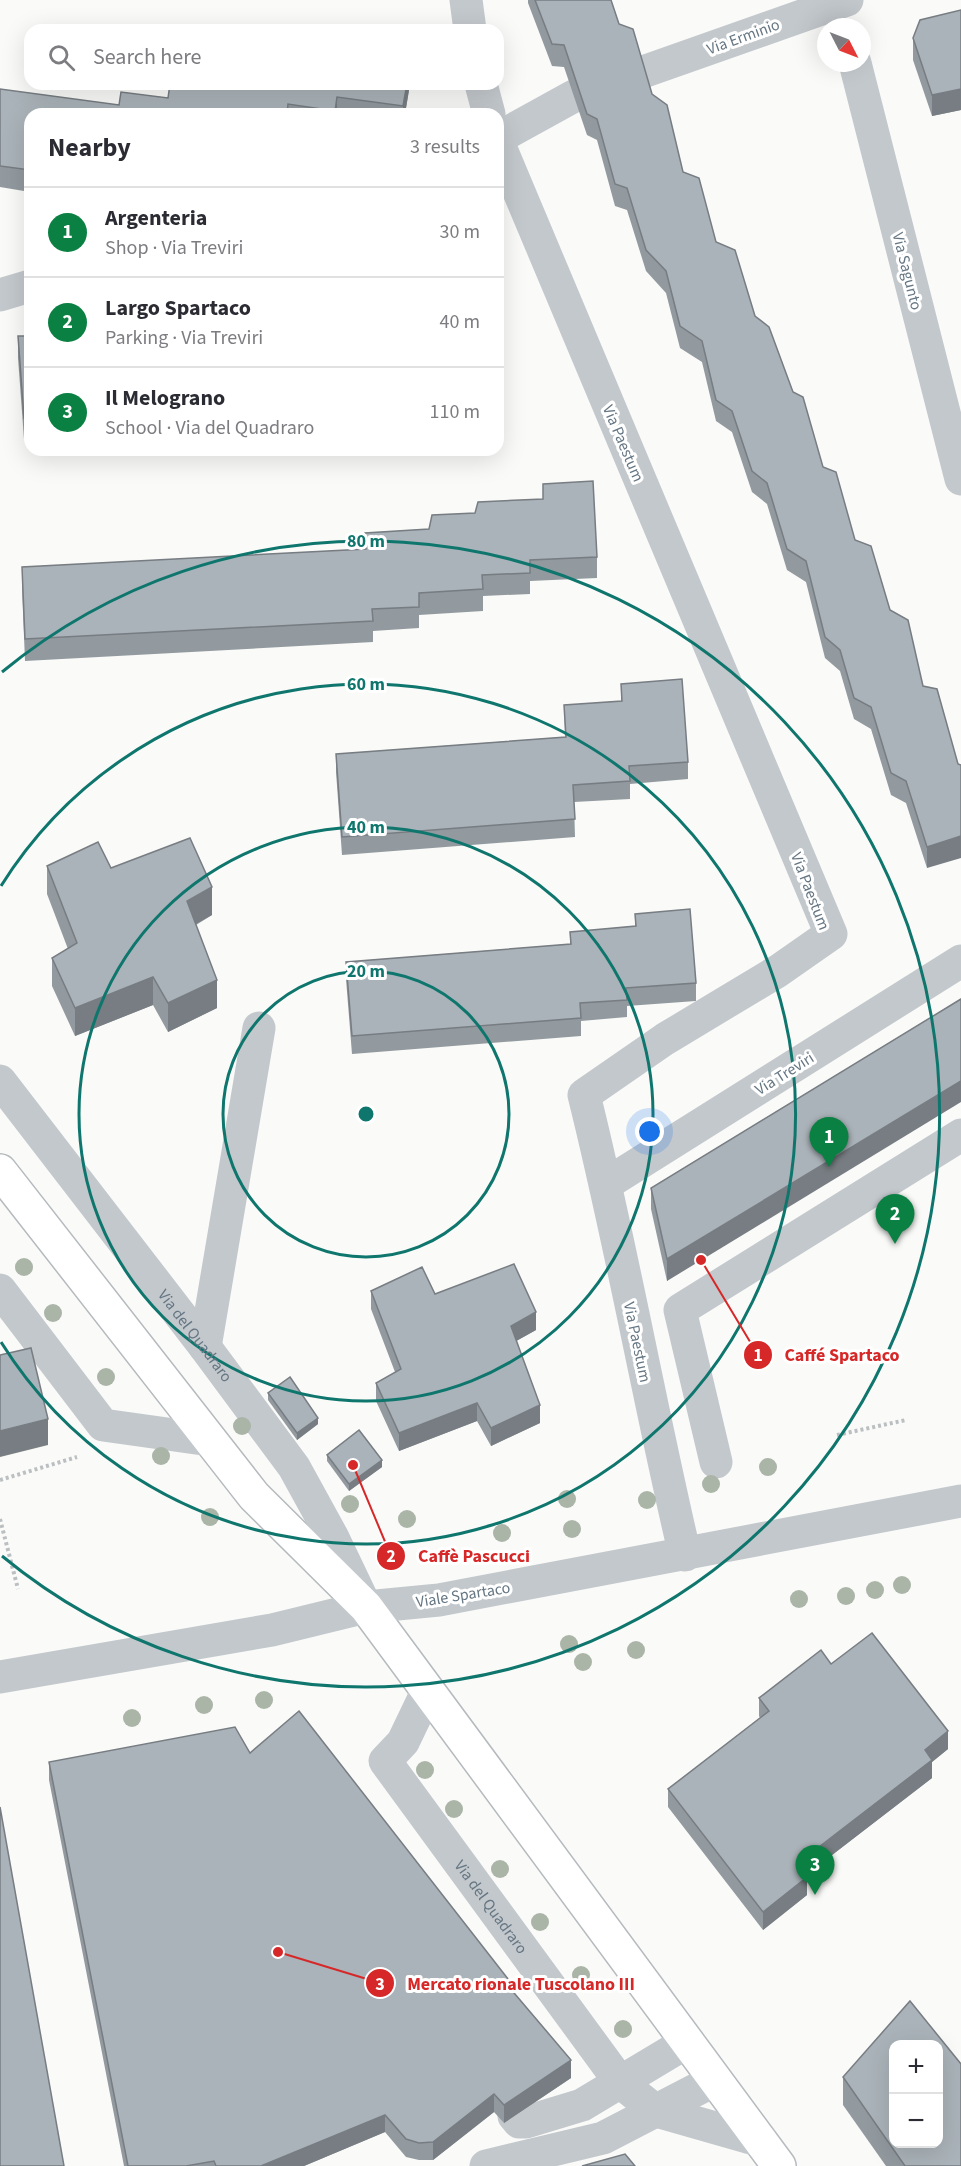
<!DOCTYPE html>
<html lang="en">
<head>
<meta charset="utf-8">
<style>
	body { margin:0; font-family:"Source Sans 3",sans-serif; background:#f7f7f7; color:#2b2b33 }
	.controls { position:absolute; right:18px; bottom:18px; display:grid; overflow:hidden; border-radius:12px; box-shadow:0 6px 24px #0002 }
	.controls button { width:54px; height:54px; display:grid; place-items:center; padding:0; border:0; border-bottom:2px solid #e1e1e2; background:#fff; color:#2b2b33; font:30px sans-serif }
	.compass { position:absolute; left:817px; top:18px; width:54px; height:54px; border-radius:50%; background:#fff; box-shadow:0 6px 24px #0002; rotate:132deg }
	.you { position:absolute; left:650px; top:1132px; width:21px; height:21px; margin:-15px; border:4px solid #fff; border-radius:50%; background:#1a73e8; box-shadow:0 0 0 9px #1a73e833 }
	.badge { display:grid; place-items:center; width:39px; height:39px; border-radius:50%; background:#0b8043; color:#fff; font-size:20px; font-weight:700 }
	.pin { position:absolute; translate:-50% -50px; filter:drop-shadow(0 2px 3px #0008) }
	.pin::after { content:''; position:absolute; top:32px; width:21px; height:18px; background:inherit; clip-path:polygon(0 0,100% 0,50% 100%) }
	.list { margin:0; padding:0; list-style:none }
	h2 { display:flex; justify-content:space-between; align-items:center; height:78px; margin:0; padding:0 24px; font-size:26px }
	h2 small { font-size:20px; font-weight:400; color:#7c7c81 }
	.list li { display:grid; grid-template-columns:39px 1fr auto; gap:18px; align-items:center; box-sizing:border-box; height:90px; padding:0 24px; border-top:2px solid #e1e1e2 }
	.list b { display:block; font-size:22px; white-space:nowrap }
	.list p { margin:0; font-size:20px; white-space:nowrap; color:#7c7c81 }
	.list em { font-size:20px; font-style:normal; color:#7c7c81 }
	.icon { flex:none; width:33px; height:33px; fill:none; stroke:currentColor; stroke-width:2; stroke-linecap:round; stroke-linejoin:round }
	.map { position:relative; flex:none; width:961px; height:2166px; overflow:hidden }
	.search { position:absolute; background:#fff; box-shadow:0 6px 24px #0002; left:24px; top:24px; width:480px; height:66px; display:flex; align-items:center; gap:15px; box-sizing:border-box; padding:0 21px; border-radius:18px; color:#7c7c81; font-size:22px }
	.panel { position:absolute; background:#fff; box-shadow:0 6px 24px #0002; left:24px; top:108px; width:480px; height:348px; border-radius:18px }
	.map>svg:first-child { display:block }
</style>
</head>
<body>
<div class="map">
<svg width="961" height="2166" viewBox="0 0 961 2166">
	<rect width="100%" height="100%" fill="#fafaf8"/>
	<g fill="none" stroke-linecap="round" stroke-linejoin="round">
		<!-- major casing -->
		<g stroke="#b5babe" stroke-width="36">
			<path id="major" d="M0,1171L254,1496L366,1607L779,2166"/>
		</g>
		<!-- path -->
		<g stroke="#bbbfc2" stroke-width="4" stroke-dasharray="3 3" stroke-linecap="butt">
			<path d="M837,1435L906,1420"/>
			<path d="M0,1480L77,1457"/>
			<path d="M0,1519L18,1589"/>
		</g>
		<!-- minor -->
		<g stroke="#c3c8cc" stroke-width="33">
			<path d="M466,0L470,30"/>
			<path d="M855,63L961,479"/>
			<path d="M640,73L847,0"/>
			<path d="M481,84L489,114"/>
			<path d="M498,138L574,96"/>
			<path d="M498,142L831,934L778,971L665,1039L584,1095C622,1247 649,1402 685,1555"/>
			<path d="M0,295L30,286"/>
			<path id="s1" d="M0,1081L205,1347L294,1467L333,1538L364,1603"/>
			<path d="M606,1184L961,961"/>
			<path d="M0,1290L103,1425L210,1440"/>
			<path d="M205,1347L259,1028"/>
			<path d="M716,1462L680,1310L961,1135"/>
			<path d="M0,1677L272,1630L366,1607L439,1600L961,1501"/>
			<path id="s2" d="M427,1692L403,1742L385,1761L620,2082L656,2111L761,2141"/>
			<path d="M514,2116L519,2122H526L582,2105L687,2042"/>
			<path d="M486,2166L603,2138L715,2080"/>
		</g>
		<!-- major -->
		<use href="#major" stroke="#fff" stroke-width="33"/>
	</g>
	<!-- trees -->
	<g fill="#aab4a7">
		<circle cx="24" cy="1267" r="9"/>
		<circle cx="53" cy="1313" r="9"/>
		<circle cx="106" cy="1377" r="9"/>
		<circle cx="242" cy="1426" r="9"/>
		<circle cx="161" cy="1456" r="9"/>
		<circle cx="768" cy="1467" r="9"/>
		<circle cx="711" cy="1484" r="9"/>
		<circle cx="567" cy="1499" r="9"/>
		<circle cx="647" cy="1500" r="9"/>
		<circle cx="350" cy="1504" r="9"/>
		<circle cx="210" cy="1517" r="9"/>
		<circle cx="407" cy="1519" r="9"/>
		<circle cx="572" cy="1529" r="9"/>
		<circle cx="502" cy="1533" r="9"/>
		<circle cx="902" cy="1585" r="9"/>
		<circle cx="875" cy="1590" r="9"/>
		<circle cx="846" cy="1596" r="9"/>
		<circle cx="799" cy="1599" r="9"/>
		<circle cx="569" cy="1644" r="9"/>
		<circle cx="636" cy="1650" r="9"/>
		<circle cx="583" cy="1662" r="9"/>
		<circle cx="264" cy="1700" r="9"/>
		<circle cx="204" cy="1705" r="9"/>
		<circle cx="132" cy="1718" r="9"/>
		<circle cx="425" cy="1770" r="9"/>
		<circle cx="454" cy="1809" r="9"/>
		<circle cx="500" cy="1869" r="9"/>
		<circle cx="540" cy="1922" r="9"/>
		<circle cx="581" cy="1975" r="9"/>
		<circle cx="623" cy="2029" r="9"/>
	</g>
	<!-- wall -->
	<g fill="#929a9f">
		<path d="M528,0H611L619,24L652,94L683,172L716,242L755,316L793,392L823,467L855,540L890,610L923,686L937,689L927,868L906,803L891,795L871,729L854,719L840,671L825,658L806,582L787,570L767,504L752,492L732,432L716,421L702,362L680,348L666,293L646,271L627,210L615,206L597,140L587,135L564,67L552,66L528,3Z"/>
		<path d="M961,10V110L932,116L913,60V38Z"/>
		<path d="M170,84H410L405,114H30V192L0,187V89L119,105L168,98Z"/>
		<path d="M18,336H30V439H24L18,358Z"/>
		<path d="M543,484L597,557V578L530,581V594L483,596V611L419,615V628L373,631V642L25,661L22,588V567L365,549V533L429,529L475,513L543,499Z"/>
		<path d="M621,684L688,762V779L630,784V799L574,802L575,837L342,855L336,772V754L565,737L564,705L621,701Z"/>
		<path d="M47,866L111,868L212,915L196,925L217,1008L168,1032L153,1005L75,1036L52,986V958L68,949L47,894Z"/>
		<path d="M635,914L696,983V1001L627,1006V1017L581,1021V1036L352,1054L346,979V962L570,944V932L635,926Z"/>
		<path d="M961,999L667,1281L651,1209V1188Z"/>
		<path d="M371,1291L435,1294L536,1330L516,1341L540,1423L491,1446L477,1421L399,1451L376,1401V1383L395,1372L371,1309Z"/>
		<path d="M268,1393L318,1424L297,1440L268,1400Z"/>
		<path d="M327,1455L382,1467L349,1491L327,1461Z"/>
		<path d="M831,1664L948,1749L932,1762V1778L806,1875L807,1895L763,1930L668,1807V1789L760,1718L759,1716V1698Z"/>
		<path d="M250,1753L512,1991L571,2078L504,2123L494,2112L433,2160H419L406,2157L385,2132L304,2166H124L49,1780V1762Z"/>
		<path d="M843,2077L961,2166H886L843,2105Z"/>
	</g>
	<!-- shaded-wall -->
	<g fill="#777d82">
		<path d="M407,84H410L405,114H403V106Z"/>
		<path d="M961,89V110L932,116V95Z"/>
		<path d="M337,97V114H335V111Z"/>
		<path d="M961,836V858L927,868V847Z"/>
		<path d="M212,887V915L187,929V901Z"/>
		<path d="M153,977V1005L75,1036V1008Z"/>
		<path d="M217,980V1008L168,1032V1003Z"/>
		<path d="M961,1081V1102L667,1281V1259Z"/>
		<path d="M536,1312V1330L511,1344V1326Z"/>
		<path d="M477,1403V1421L399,1451V1433Z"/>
		<path d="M540,1405V1423L491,1446V1428Z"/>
		<path d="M318,1418V1424L297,1440V1433Z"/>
		<path d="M48,1419V1445L0,1457V1431Z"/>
		<path d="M382,1460V1467L349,1491V1484Z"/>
		<path d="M948,1731V1749L932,1762V1778L797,1882V1864L925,1750Z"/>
		<path d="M807,1877V1895L763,1930V1912Z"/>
		<path d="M571,2060V2078L504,2123V2105Z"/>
		<path d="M494,2094V2112L433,2160V2142Z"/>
		<path d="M385,2115V2132L304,2166H261Z"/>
	</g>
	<!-- building -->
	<g fill="#aab3b9" stroke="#777d82" stroke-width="1.5" fill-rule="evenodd">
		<path d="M535,0H611L619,24L633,29L652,94L667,105L683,172L699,178L716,242L735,250L755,316L769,327L793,392L803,397L823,467L836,472L855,540L871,546L890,610L908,620L923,686L937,689L958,764L961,765V836L927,847L906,781L891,773L871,707L854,698L840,650L825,637L806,561L787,549L767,483L752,471L732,411L716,400L702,341L680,326L666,271L646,250L627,188L615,184L597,119L587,114L564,45L552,44Z"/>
		<path d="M961,10V89L932,95L913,38L920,20Z"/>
		<path d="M366,27L384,30H365Z"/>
		<path d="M170,84H407L403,106L337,97L335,111L288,104L287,114H30V170L0,166V89L119,105L121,92L168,98Z"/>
		<path d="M18,336H30V417L24,418Z"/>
		<path d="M593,481L597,557L530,560V573L482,575L483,589L419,593V607L372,609L373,621L25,639L22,567L366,549L365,533L429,529L432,515L475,513L478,502L543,499V484Z"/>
		<path d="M682,679L688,762L629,766L630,781L573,785L575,819L342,837L336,754L566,737L564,705L622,701L621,684Z"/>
		<path d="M190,838L212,887L187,901L217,980L168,1003L153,977L75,1008L52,958L77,943L47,866L98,842L111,868Z"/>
		<path d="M690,909L696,983L626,988L627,1000L580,1003L581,1018L352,1036L346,962L571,944L570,932L636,926L635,914Z"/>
		<path d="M961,999V1081L667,1259L651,1188Z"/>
		<path d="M514,1264L536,1312L511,1326L540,1405L491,1428L477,1403L399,1433L376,1383L401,1369L371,1291L422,1267L435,1294Z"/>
		<path d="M31,1348L48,1419L0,1431V1355Z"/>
		<path d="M290,1377L318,1418L297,1433L268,1393Z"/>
		<path d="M359,1430L382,1460L349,1484L327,1455Z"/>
		<path d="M872,1633L948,1731L925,1750L932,1760L797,1864L807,1877L763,1912L668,1789L769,1711L759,1698L821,1650L831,1664Z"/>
		<path d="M299,1711L512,1984L509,1987L571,2060L504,2105L494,2094L433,2142L419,2143L406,2139L385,2115L261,2166H216L214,2161L186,2166H128L49,1762L235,1727L250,1753Z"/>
		<path d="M0,1807L64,2166H0Z"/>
		<path d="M910,2001L961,2064V2166H905L843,2077ZM894,2044H939V2144H894Z"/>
		<path d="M625,2154L635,2166H582Z"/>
	</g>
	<!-- distance rings -->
	<g fill="none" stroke="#0f766e" stroke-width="3">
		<circle cx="366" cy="1114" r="143"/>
		<circle cx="366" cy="1114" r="287"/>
		<path d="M1 886A430 430 0 1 1 1 1342"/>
		<path d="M2 672A573 573 0 1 1 2 1556"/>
	</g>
	<g text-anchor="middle" stroke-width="6" stroke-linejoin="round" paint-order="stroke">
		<!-- street labels -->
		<g font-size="16" fill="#657683" stroke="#fff">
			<text transform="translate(743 36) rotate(-20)" y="6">Via Erminio</text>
			<text transform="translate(908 271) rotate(76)" y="6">Via Sagunto</text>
			<text transform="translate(624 443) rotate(67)" y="6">Via Paestum</text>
			<text transform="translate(811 891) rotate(69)" y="6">Via Paestum</text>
			<text transform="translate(784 1073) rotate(-32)" y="6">Via Treviri</text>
			<text dy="6" stroke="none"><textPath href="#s1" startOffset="321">Via del Quadraro</textPath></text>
			<text transform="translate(638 1342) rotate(78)" y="6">Via Paestum</text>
			<text transform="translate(463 1594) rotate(-9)" y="6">Viale Spartaco</text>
			<text dy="6" stroke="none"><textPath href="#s2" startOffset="262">Via del Quadraro</textPath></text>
		</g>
	</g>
	<circle cx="366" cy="1114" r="9" fill="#0f766e" stroke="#fff" stroke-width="3"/>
	<g font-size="18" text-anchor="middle" font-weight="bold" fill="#0f766e" stroke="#fff" stroke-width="6" stroke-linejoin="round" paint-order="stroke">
		<text x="366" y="547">80 m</text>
		<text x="366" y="690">60 m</text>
		<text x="366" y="833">40 m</text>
		<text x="366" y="977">20 m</text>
	</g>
	<!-- callouts -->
	<path fill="none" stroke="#d62828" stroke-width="2" d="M701 1260L758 1355M353 1465L391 1556M278 1952L380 1983"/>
	<g fill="#d62828" stroke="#fff" stroke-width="2">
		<circle cx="701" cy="1260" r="6"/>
		<circle cx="353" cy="1465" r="6"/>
		<circle cx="278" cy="1952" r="6"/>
		<circle cx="758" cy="1355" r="15"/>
		<circle cx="391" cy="1556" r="15"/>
		<circle cx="380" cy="1983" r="15"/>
	</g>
	<g font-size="18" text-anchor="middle" font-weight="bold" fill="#fff">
		<text x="758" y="1361">1</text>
		<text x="391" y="1562">2</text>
		<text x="380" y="1990">3</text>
	</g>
	<g font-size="18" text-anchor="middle" font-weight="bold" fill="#d62828" stroke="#fff" stroke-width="6" stroke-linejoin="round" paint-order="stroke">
		<text x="842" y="1361">Caffé Spartaco</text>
		<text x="474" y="1562">Caffè Pascucci</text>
		<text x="521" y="1990">Mercato rionale Tuscolano III</text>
	</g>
</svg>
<div class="controls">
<button>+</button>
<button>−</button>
</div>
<svg class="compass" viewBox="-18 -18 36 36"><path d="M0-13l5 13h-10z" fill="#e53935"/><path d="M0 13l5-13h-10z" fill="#7c7c81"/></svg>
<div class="you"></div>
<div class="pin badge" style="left:829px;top:1167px">1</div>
<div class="pin badge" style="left:895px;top:1244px">2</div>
<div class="pin badge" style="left:815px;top:1895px">3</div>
<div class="search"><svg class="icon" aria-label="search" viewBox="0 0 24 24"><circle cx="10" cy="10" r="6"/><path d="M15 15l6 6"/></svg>Search here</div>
<section class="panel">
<h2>Nearby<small>3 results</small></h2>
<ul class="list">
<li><span class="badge">1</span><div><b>Argenteria</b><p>Shop · Via Treviri</p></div><em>30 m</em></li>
<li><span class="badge">2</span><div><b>Largo Spartaco</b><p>Parking · Via Treviri</p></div><em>40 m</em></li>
<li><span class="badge">3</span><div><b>Il Melograno</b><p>School · Via del Quadraro</p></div><em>110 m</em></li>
</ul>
</section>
</div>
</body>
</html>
